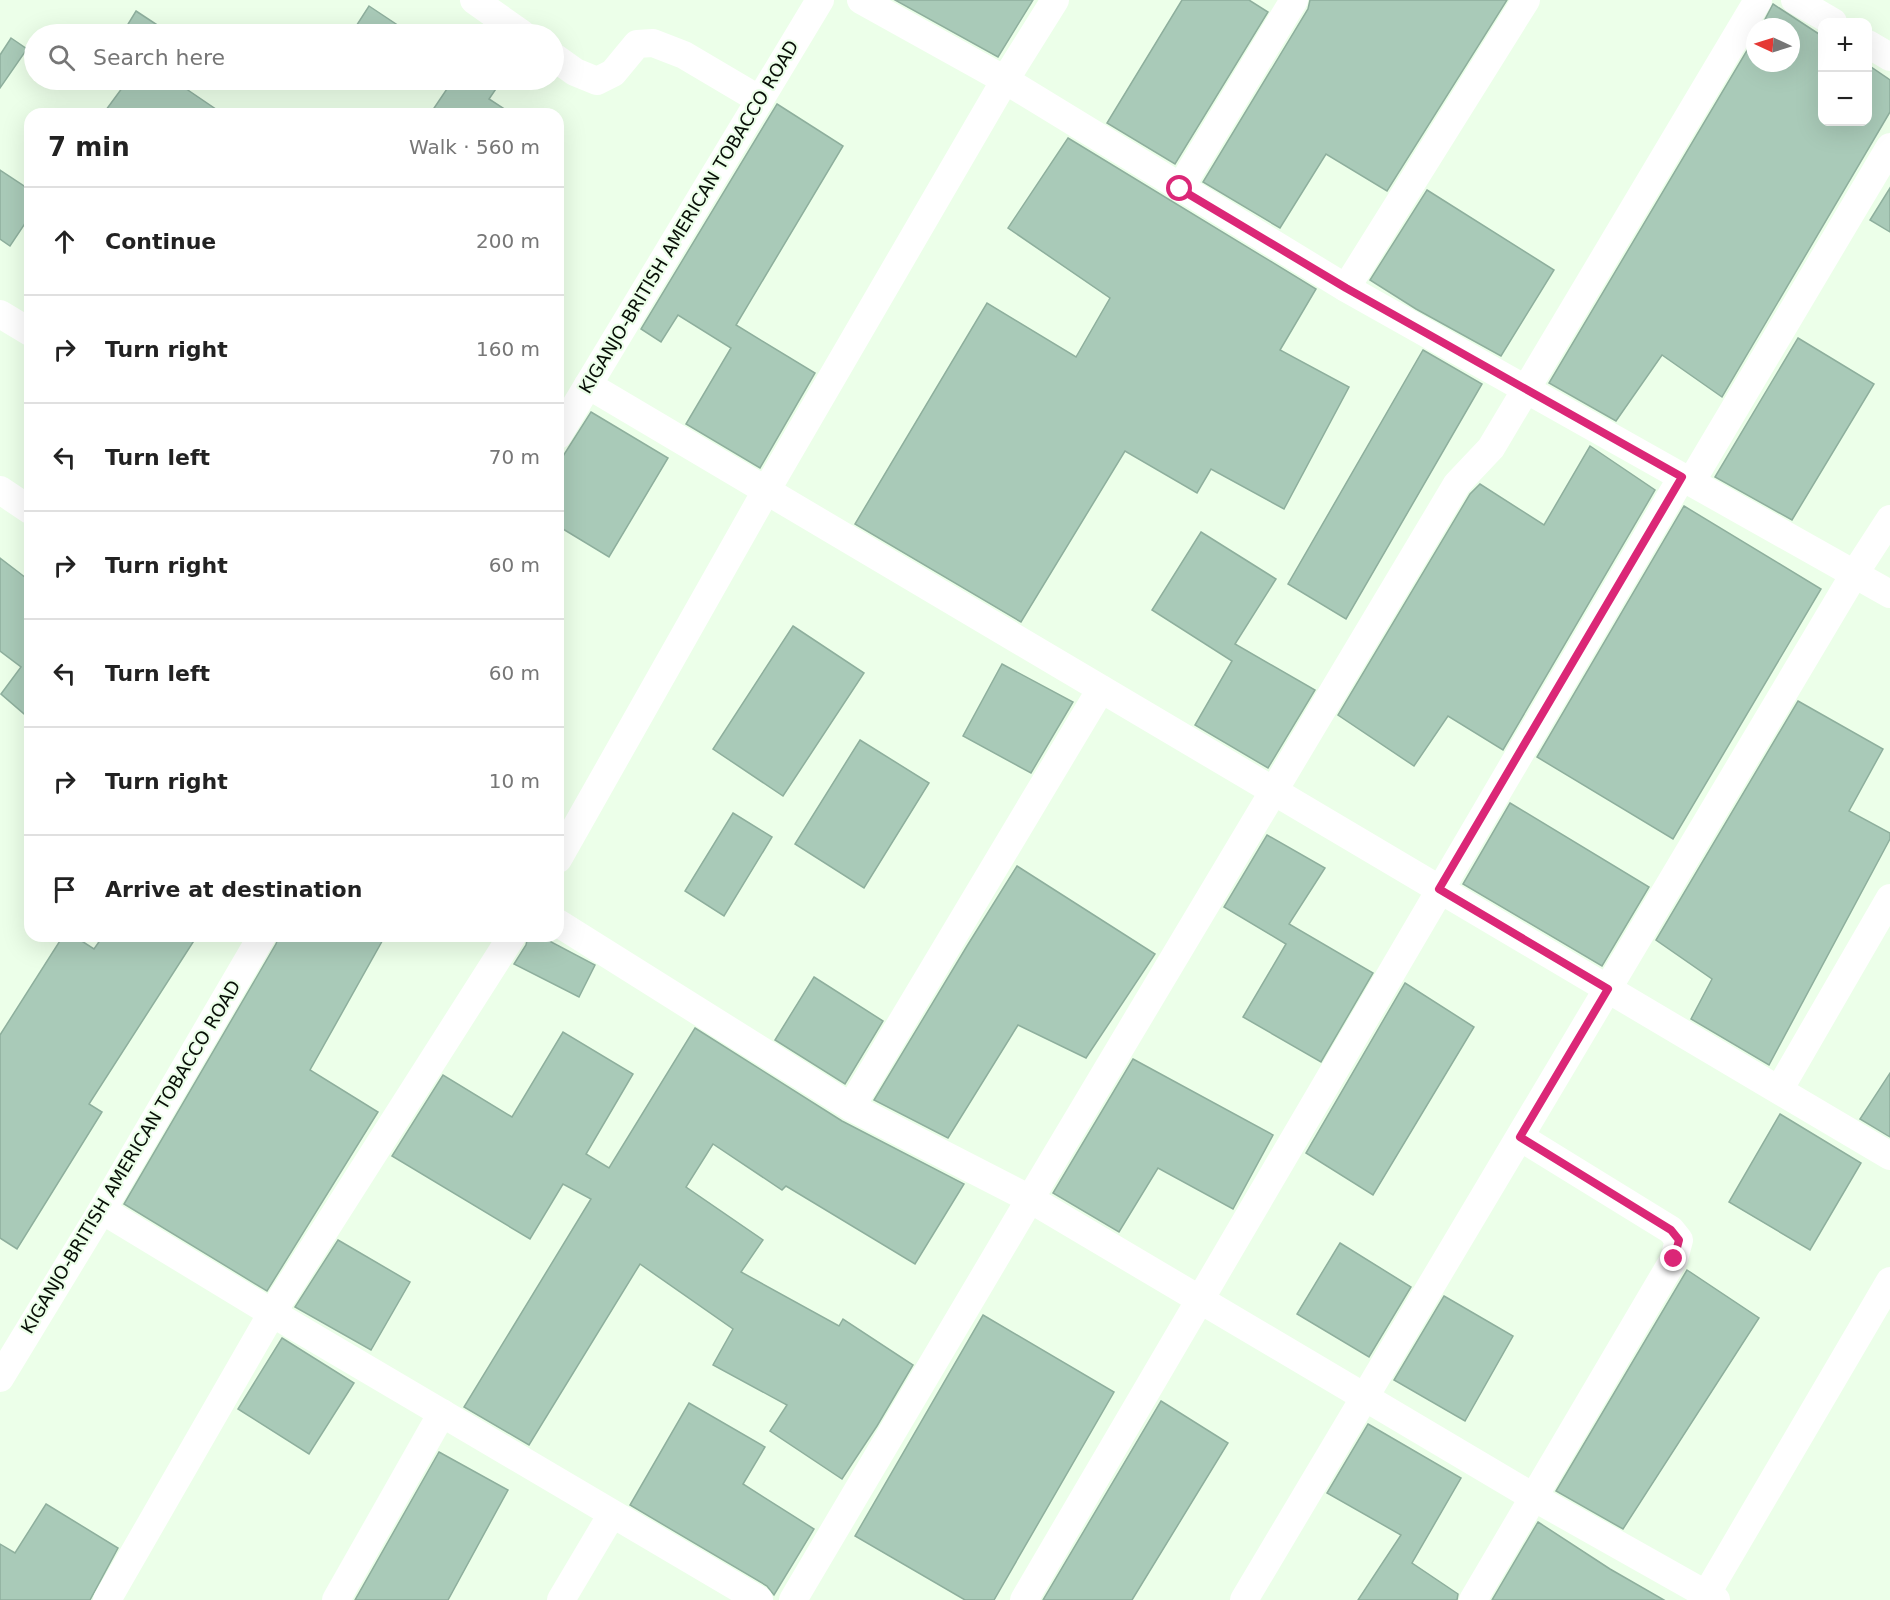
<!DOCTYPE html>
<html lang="en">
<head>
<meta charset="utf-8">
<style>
	body { margin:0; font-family:"DejaVu Sans",sans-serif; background:#f2f2f2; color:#222 }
	.controls { position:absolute; right:18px; top:18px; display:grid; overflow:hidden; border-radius:12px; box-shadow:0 6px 24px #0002 }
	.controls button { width:54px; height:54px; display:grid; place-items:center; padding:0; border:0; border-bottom:2px solid #e0e0e0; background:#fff; color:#222; font:30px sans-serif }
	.compass { position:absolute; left:1746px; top:18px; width:54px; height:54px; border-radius:50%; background:#fff; box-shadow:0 6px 24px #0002; rotate:274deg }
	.stop { position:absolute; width:18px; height:18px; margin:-14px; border:4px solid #db2777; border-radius:50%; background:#fff }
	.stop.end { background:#db2777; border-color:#fff; box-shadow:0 2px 6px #0008 }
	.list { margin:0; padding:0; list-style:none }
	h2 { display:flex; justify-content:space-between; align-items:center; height:78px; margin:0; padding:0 24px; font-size:26px }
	h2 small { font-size:20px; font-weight:400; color:#767676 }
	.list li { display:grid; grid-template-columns:39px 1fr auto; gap:18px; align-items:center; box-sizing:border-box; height:108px; padding:0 24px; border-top:2px solid #e0e0e0 }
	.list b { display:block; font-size:22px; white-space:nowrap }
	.list em { font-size:20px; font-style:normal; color:#767676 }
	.icon { flex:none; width:33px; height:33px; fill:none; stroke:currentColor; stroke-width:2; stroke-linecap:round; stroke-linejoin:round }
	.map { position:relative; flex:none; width:1890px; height:1600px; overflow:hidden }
	.search { position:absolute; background:#fff; box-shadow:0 6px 24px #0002; left:24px; top:24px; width:540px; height:66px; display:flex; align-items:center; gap:15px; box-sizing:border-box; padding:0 21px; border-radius:33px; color:#767676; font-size:22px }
	.panel { position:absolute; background:#fff; box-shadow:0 6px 24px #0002; left:24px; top:108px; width:540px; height:834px; border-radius:18px }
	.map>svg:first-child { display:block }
</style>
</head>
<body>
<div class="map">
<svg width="1890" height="1600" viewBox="0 0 1890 1600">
	<rect width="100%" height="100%" fill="#ecffe9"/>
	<!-- building -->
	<g fill="#a9cab8" stroke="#8eaf9d" stroke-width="1.5">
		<path d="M895,0H1033L998,57Z"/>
		<path d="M1182,0H1249L1268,12L1175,164L1107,123Z"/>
		<path d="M1310,0H1507L1387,191L1326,154L1280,228L1203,182L1308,9Z"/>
		<path d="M1773,4L1822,36V122H1868V65L1890,80V112L1722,397L1662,355L1616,421L1549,383L1755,37V63H1791V27H1761Z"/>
		<path d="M369,6L411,34H351Z"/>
		<path d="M136,11L171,34H122Z"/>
		<path d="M11,38L27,49L0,88V55Z"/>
		<path d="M128,80H173L223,114H103Z"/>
		<path d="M453,80H502L489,99L512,114H430Z"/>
		<path d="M777,104L843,146L736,325L815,373L760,468L686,424L731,348L678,315L661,342L641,329Z"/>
		<path d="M1068,138L1316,289L1280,350L1349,387L1284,509L1211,469L1197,493L1125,451L1021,622L855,524L987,303L1076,357L1110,298L1008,228Z"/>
		<path d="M0,170L30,190V216L10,246L0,239Z"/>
		<path d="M1890,188V232L1870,220Z"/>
		<path d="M1427,190L1554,270L1501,356L1416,309L1370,280Z"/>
		<path d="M1798,338L1874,384L1792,520L1715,477Z"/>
		<path d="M1423,350L1482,384L1346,619L1288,584Z"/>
		<path d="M591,412L668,458L609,557L558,526V464Z"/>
		<path d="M1590,446L1655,490L1503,750L1448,716L1414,766L1338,715L1470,494L1480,484L1544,525Z"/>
		<path d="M1684,506L1821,589L1673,839L1537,757Z"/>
		<path d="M1201,532L1276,579L1235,644L1315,690L1268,768L1195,725L1232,661L1152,610Z"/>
		<path d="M0,558L30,581V719L1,694L21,667L0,651Z"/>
		<path d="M793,626L864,673L783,796L713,749Z"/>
		<path d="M1002,664L1073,702L1031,773L963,736Z"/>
		<path d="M1798,701L1883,749L1849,811L1890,833V839L1769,1065L1691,1019L1712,979L1656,940Z"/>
		<path d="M860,740L929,783L864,888L795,844Z"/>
		<path d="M1510,803L1649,887L1602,966L1463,884Z"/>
		<path d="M733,813L772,837L724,916L685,891Z"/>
		<path d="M1267,835L1325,868L1289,924L1373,973L1321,1062L1243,1017L1286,944L1224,907Z"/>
		<path d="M1017,866L1155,954L1086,1058L1018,1025L948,1138L874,1100L967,946Z"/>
		<path d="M63,936H74L94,949L103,936H197L89,1104L102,1112L17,1249L0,1238V1035Z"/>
		<path d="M279,936H385L310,1070L378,1112L267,1291L124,1204L276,944Z"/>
		<path d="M528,936H540L595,965L579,997L514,964L526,945Z"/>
		<path d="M814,977L883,1021L845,1084L775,1040Z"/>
		<path d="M1405,983L1474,1027L1373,1195L1306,1153Z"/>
		<path d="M695,1028L842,1121L964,1184L915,1264L786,1186L782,1190L713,1144L686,1187L763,1240L741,1272L839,1326L843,1319L913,1365L877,1426L842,1479L770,1431L787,1405L713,1365L733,1329L640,1264L529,1445L464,1407L591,1199L563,1184L530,1239L392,1156L443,1075L512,1117L563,1032L633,1074L586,1154L609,1168Z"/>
		<path d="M1133,1059L1273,1135L1233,1209L1158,1168L1119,1232L1053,1193Z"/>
		<path d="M1890,1073V1137L1860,1119Z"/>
		<path d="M1780,1114L1861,1163L1810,1250L1729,1202Z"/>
		<path d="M338,1240L410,1282L371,1350L295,1307Z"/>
		<path d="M1340,1243L1411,1287L1369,1357L1297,1314Z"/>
		<path d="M1687,1270L1759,1318L1623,1529L1556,1491Z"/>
		<path d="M1444,1296L1513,1336L1465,1421L1394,1380Z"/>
		<path d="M983,1315L1114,1392L994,1600H965L855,1536Z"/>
		<path d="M282,1338L354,1383L309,1454L238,1409Z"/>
		<path d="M1161,1401L1228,1443L1132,1600H1043Z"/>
		<path d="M689,1403L765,1447L743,1484L814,1529L774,1595L767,1586L630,1505Z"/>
		<path d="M1368,1424L1461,1478L1412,1563L1458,1594L1457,1600H1358L1401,1535L1327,1493Z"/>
		<path d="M439,1452L508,1490L448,1600H355Z"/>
		<path d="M46,1504L118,1548L90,1600H0V1544L15,1553Z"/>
		<path d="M1538,1522L1610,1569L1664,1600H1492Z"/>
	</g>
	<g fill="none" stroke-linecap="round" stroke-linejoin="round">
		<!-- minor -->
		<g stroke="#fff" stroke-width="28">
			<path d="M474,0L522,34"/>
			<path d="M861,0L1005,80L1346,288L1890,594"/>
			<path d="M1795,0L1833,22"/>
			<path d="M1868,44L1890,57"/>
			<path d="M554,57L575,72L597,81L613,73L637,44L653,43L684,55L760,100"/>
			<path d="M1180,188L1294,0"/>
			<path d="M1346,288L1526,0"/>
			<path d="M0,314L30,332"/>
			<path d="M588,385L1890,1156"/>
			<path d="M558,435L820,0"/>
			<path d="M1691,482L1890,147"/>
			<path d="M0,490L30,510"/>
			<path d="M558,859L766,491L1005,80L1055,0"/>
			<path d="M558,923L851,1107L1030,1199L1535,1498L1716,1600"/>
			<path d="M1779,1090L1890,898"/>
			<path d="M851,1107L1101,689"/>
			<path d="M102,1210L272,1313L759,1600"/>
			<path d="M0,1378L102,1210L262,936"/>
			<path d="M107,1600L272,1313L512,936"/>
			<path d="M336,1600L442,1413"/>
			<path d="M561,1600L612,1514"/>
			<path d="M793,1600L1030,1199L1457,484L1491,448L1758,0"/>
			<path d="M1024,1600C1245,1227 1462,851 1682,477"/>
			<path d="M1244,1600L1855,573L1890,519"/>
			<path d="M1473,1600L1674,1259L1679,1240L1671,1230L1520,1137"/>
			<path d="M1703,1600L1890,1281"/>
		</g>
	</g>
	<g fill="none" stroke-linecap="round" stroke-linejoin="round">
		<!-- route -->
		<path stroke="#db2777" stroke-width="8" d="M1180,189L1346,288L1682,477L1439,889L1608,989L1520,1137L1671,1230L1679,1240L1674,1259"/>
	</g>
	<g text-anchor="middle" stroke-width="4.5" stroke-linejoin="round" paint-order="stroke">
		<!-- street labels -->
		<g font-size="18" fill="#080f07" stroke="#ecffe9">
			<text transform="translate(689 217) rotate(-59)" y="6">KIGANJO-BRITISH AMERICAN TOBACCO ROAD</text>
			<text transform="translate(131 1157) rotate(-59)" y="6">KIGANJO-BRITISH AMERICAN TOBACCO ROAD</text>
		</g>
	</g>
</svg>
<div class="controls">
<button>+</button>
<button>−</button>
</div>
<svg class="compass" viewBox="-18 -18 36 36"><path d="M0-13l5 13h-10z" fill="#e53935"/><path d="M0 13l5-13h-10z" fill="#767676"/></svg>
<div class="stop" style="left:1180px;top:189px"></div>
<div class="stop end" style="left:1674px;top:1259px"></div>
<div class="search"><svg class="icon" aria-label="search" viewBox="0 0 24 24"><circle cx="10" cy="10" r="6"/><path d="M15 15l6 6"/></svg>Search here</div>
<section class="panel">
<h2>7 min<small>Walk · 560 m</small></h2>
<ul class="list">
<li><svg class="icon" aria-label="ahead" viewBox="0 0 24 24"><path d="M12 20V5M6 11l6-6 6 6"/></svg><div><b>Continue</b></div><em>200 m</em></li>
<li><svg class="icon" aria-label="right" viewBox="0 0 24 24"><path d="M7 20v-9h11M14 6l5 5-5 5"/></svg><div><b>Turn right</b></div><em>160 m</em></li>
<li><svg class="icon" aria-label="left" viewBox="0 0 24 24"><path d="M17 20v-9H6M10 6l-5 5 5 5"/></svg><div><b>Turn left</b></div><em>70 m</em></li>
<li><svg class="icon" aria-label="right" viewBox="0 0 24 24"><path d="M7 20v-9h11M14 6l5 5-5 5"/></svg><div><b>Turn right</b></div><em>60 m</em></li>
<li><svg class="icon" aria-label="left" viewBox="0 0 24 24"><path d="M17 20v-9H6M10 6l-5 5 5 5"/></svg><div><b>Turn left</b></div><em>60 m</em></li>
<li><svg class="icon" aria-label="right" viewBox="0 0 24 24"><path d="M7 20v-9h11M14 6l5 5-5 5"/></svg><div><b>Turn right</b></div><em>10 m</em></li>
<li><svg class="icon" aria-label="arrive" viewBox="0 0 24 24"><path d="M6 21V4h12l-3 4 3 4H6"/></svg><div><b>Arrive at destination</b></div></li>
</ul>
</section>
</div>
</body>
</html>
